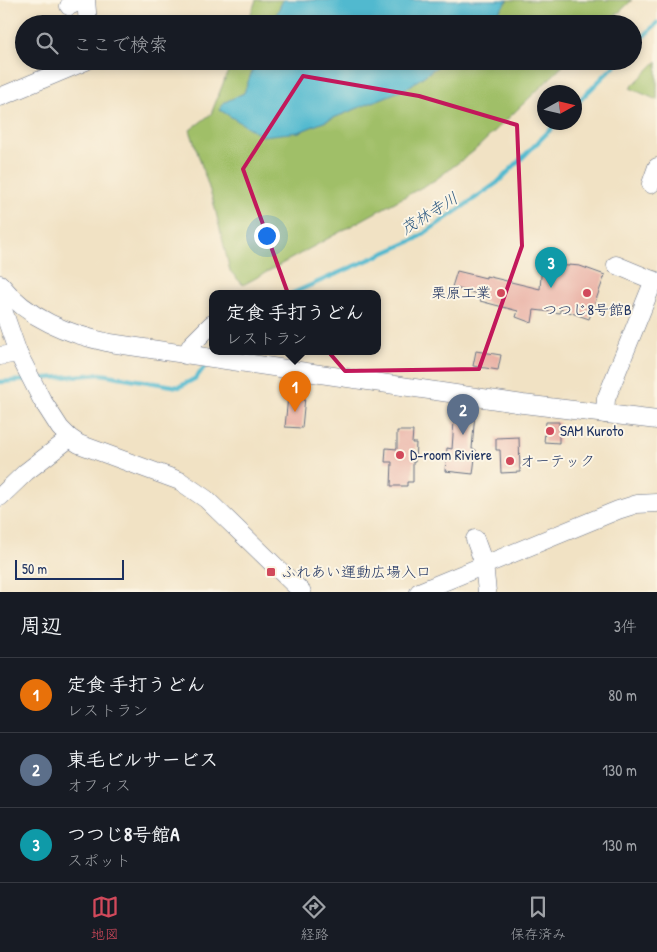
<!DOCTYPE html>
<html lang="ja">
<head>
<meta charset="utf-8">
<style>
	body { margin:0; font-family:"Patrick Hand","Klee One",sans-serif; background:#20242c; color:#f1f3f6 }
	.compass { position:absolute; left:537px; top:85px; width:45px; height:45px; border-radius:50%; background:#171b24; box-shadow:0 2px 8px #0003; rotate:82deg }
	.scale { position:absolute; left:15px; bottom:12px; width:109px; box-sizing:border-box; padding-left:5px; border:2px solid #1b2f5e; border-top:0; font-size:14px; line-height:18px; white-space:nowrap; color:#1b2f5e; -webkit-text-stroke:4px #fcf5e5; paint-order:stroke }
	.you { position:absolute; left:266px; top:235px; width:18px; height:18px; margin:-12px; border:4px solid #fff; border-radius:50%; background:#1a73e8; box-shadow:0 0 0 8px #1a73e833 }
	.badge { display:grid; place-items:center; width:32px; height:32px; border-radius:50%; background:#d1495b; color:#fff; font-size:16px; font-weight:700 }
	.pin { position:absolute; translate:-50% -41px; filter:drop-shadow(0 1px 2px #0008) }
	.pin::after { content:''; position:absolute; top:26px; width:18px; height:15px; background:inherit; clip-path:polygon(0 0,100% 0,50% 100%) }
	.popup { position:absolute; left:209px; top:290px; width:172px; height:65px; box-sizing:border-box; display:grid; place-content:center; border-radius:10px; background:#171b24; filter:drop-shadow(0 1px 4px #0005); font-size:16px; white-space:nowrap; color:#9ea1a6 }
	.popup b { font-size:19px; color:#f1f3f6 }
	.popup::after { content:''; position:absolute; left:50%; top:100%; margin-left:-10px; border:10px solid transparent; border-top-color:#171b24 }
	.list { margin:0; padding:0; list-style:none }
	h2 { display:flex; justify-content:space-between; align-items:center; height:65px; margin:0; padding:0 20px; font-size:21px }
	h2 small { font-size:16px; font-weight:400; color:#9ea1a6 }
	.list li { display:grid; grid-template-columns:32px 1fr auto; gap:15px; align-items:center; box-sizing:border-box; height:75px; padding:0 20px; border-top:1px solid #363941 }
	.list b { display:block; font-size:19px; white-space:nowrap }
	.list p { margin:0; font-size:16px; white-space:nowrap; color:#9ea1a6 }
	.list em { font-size:16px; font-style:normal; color:#9ea1a6 }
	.icon { flex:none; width:28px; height:28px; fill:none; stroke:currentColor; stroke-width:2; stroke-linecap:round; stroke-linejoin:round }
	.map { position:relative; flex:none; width:657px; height:592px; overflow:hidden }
	.search { position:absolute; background:#171b24; box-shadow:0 2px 8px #0003; left:15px; right:15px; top:15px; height:55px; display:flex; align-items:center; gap:12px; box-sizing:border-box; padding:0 18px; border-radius:28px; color:#9ea1a6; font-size:19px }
	.sheet { height:290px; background:#171b24 }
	nav { display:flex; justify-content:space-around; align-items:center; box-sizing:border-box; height:70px; border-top:1px solid #363941; background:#171b24; font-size:14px; color:#9ea1a6 }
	nav a { display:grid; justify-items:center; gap:2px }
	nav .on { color:#d1495b }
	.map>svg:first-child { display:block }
</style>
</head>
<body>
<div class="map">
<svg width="657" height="592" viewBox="0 0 657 592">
	<rect width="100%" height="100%" fill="#fcf5e5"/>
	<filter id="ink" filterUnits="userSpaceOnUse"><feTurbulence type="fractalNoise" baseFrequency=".02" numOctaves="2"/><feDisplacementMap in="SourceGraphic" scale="10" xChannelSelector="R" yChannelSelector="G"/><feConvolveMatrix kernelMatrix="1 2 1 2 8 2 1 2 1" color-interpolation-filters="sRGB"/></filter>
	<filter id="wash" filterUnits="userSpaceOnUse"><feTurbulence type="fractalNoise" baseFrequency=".0096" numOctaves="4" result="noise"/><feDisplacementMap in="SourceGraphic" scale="20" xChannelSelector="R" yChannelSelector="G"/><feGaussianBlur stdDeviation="1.12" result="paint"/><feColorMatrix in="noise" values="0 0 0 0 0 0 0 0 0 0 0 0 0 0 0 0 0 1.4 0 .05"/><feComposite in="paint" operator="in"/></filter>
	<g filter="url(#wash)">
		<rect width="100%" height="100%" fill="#f1e2c4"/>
		<!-- green -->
		<g fill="#a0bf67" stroke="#5e7762">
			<path d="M256,0H283L272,24H247Z"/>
			<path d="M508,0H632L607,24H488Z"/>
			<path d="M232,61H256L244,93L223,103L220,110L239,121L299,132L407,88L445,61H568L474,151L435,180L243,285L230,271L213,200L190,130L211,114Z"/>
			<path d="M657,61V100L630,88Z"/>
		</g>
		<!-- water -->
		<g fill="#51b9cf" stroke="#367496">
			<path d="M283,0H508L488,24H272Z"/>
			<path d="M256,61H445L407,88L299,132L262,136L220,110L223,103L244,93Z"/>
		</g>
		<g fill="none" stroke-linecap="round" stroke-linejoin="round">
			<!-- stream -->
			<g stroke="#51b9cf" stroke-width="4.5">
				<path d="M633,47L657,23"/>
				<path d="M574,106L619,61"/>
				<path d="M293,293L416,239L497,183L558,122"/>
				<path d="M35,379L101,374L179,387L196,378L208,362"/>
				<path d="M0,382L28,380"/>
			</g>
		</g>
		<g id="blocks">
			<!-- building -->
			<g fill="#e9b0a4">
				<path d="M542,264L569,266V265L580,266L605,275L589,319L560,309V313L534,310L532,323L516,317L518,311L480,301L481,295L452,287L457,271L486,278V276L540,289Z"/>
				<path d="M476,351L501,355L498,370L473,366Z"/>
				<path d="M288,396L305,397L302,428L285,427Z"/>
				<path d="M459,411L475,413L472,449L476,450L473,474L445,471L447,448L452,449L454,421L458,422Z"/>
				<path d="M546,422H559V443L544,442Z"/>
				<path d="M397,431H413L412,443H416L415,462H413V482H407V486H391L392,462H385L386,448L397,449Z"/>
				<path d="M519,437L520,472L501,473L500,450H496V438Z"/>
			</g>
		</g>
	</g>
	<g filter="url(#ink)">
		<use href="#blocks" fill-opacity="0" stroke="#666e82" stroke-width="1"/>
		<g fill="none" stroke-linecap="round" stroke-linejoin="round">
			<!-- minor casing -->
			<g stroke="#666e82" stroke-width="19">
				<g id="minor">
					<path d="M86,0L88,24"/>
					<path d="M69,6L82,0"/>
					<path d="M0,97L86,61"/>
					<path d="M651,184L657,167"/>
					<path d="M616,265L657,282"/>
					<path d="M0,284C28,319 68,334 110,343L523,404L657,420"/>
					<path d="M7,293L2,299L1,304L18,353L42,400L60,428L70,438L79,444L180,481L206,499L302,592"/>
					<path d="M185,355L192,344L212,324"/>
					<path d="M0,356L18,353"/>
					<path d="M605,414L606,399L654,280"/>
					<path d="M0,497L26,472L70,438"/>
					<path d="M475,539L484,564L487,592"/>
					<path d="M419,592L618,510L637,504L657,503"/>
				</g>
			</g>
			<!-- minor -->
			<use href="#minor" stroke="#fff" stroke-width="18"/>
		</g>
	</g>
	<!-- marked area -->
	<path fill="none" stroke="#c2185b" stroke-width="4" stroke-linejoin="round" d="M303,76L419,96L517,125L522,246L479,369L345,371L295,313L243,169Z"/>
	<!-- markers -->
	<g fill="#d1495b" stroke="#fcf5e5" stroke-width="2">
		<circle cx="501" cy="293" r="5"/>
		<circle cx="587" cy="293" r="5"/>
		<circle cx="550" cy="431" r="5"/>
		<circle cx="400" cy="455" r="5"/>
		<circle cx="510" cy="461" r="5"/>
		<rect x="266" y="567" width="10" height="10" rx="2.5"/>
	</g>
	<g text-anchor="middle" stroke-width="4" stroke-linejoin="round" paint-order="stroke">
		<!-- poi labels -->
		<g font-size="15" fill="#1b2f5e" stroke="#fcf5e5" text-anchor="start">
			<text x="491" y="298" text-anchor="end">栗原工業</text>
			<text x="587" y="315" text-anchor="middle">つつじ8号館B</text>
			<text x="560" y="436">SAM Kuroto</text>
			<text x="410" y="460">D-room Riviere</text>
			<text x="520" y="466">オーテック</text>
			<text x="281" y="577">ふれあい運動広場入口</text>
		</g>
		<!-- water labels -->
		<g font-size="16" font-style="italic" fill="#2b5880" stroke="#fcf5e5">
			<text transform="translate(429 213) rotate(-32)" y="6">茂林寺川</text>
		</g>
	</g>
</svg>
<svg class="compass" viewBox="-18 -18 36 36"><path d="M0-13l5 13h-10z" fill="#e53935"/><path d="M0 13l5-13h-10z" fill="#9ea1a6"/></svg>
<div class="scale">50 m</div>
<div class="you"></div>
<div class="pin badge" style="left:295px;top:412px;background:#e8710a">1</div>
<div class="popup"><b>定食 手打うどん</b>レストラン</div>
<div class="pin badge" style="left:463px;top:435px;background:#5c6f8a">2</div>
<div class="pin badge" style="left:551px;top:288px;background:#0f9aa8">3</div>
<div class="search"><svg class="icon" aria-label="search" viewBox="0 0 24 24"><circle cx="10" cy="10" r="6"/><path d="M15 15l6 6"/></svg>ここで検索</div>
</div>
<section class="sheet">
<h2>周辺<small>3件</small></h2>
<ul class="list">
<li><span class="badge" style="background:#e8710a">1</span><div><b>定食 手打うどん</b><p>レストラン</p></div><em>80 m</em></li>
<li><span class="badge" style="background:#5c6f8a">2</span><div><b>東毛ビルサービス</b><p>オフィス</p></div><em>130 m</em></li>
<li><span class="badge" style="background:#0f9aa8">3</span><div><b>つつじ8号館A</b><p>スポット</p></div><em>130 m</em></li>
</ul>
</section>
<nav>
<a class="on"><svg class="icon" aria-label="map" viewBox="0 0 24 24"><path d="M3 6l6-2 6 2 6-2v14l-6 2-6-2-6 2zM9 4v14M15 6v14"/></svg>地図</a>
<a><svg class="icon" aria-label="directions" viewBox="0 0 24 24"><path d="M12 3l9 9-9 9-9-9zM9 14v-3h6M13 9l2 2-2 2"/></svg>経路</a>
<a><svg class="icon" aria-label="saved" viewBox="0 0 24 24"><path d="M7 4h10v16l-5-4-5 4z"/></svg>保存済み</a>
</nav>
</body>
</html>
